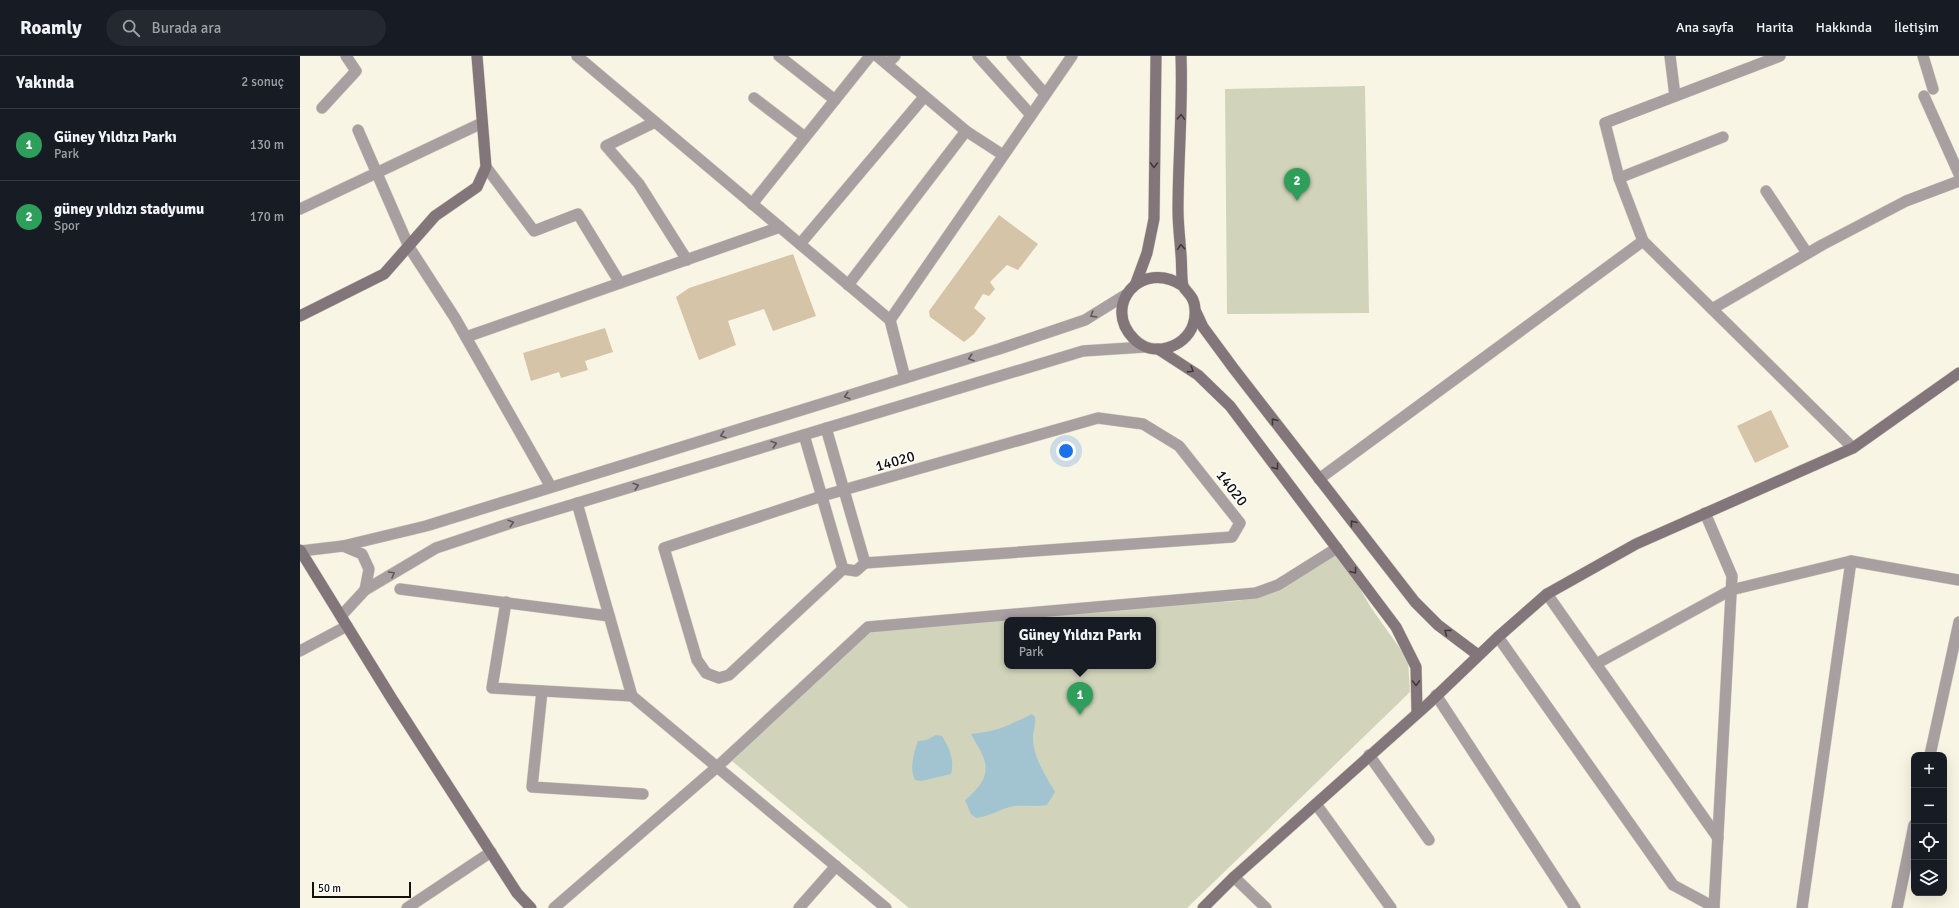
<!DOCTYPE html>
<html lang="tr">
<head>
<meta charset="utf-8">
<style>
	body { margin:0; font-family:Signika,sans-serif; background:#242831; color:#f1f3f6 }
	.controls { position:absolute; right:12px; bottom:12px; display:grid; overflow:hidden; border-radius:8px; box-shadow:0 4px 16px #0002 }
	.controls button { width:36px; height:36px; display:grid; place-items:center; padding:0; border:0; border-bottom:1px solid #363941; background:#171b24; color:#f1f3f6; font:20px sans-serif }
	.scale { position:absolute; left:12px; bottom:10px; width:99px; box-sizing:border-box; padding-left:4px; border:2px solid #13110c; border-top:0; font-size:11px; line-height:14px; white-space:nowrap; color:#13110c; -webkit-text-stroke:3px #fff; paint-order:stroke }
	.you { position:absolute; left:766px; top:395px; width:14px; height:14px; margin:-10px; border:3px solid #fff; border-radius:50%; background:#1a73e8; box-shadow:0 0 0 6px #1a73e833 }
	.badge { display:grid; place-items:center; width:26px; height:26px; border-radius:50%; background:#d93025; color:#fff; font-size:13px; font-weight:700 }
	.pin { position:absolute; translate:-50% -33px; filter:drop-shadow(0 1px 2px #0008) }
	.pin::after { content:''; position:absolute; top:21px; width:14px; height:12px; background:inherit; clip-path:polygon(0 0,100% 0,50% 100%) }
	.popup { position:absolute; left:704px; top:561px; width:152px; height:52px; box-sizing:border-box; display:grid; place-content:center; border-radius:8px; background:#171b24; filter:drop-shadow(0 1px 3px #0005); font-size:13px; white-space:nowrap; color:#9ea1a6 }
	.popup b { font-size:15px; color:#f1f3f6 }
	.popup::after { content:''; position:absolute; left:50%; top:100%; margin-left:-8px; border:8px solid transparent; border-top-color:#171b24 }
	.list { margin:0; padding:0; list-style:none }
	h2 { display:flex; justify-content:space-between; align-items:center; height:52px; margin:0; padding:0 16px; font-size:17px }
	h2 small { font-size:13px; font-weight:400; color:#9ea1a6 }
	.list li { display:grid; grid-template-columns:26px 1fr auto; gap:12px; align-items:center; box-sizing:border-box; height:72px; padding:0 16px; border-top:1px solid #363941 }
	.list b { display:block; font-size:15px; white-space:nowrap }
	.list p { margin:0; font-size:13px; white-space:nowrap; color:#9ea1a6 }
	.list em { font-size:13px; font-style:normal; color:#9ea1a6 }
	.icon { flex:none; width:22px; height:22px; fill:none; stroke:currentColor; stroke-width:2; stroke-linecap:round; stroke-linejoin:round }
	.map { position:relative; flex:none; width:1659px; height:852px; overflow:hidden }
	header { display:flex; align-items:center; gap:24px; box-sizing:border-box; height:56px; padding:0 20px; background:#171b24; border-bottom:1px solid #363941 }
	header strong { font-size:19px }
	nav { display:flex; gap:22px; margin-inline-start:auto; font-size:14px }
	.search { width:280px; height:36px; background:#242831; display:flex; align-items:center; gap:10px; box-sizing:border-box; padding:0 14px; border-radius:22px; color:#9ea1a6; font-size:15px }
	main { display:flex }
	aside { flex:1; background:#171b24 }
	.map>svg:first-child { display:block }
</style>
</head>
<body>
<header>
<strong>Roamly</strong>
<div class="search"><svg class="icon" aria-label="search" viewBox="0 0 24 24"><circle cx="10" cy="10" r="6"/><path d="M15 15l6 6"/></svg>Burada ara</div>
<nav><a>Ana sayfa</a><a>Harita</a><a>Hakkında</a><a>İletişim</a></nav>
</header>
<main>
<aside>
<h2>Yakında<small>2 sonuç</small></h2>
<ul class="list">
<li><span class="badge" style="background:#2e9e5b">1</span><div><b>Güney Yıldızı Parkı</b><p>Park</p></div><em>130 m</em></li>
<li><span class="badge" style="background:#2e9e5b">2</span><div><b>güney yıldızı stadyumu</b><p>Spor</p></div><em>170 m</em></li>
</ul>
</aside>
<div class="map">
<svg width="1659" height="852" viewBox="0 0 1659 852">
	<rect width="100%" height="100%" fill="#f9f5e4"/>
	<!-- green -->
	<g fill="#d1d4bb" fill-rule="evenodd">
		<path d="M1065,30L1069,257L927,258L925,33Z"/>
		<path d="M1037,492L1070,550L1108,604L1110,636L887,852H609L432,705L568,571L759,553L939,545L986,527ZM707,564H853V610H707Z"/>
	</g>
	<!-- water -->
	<g fill="#a2c4d1">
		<path d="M732,658L735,661C736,669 733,675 733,683C733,701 746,720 755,736L747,749C736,751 726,749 715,750C701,752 689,761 676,762L671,758L665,744C680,731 692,719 682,698C679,691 674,685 671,678C699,675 707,670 732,658Z"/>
		<path d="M636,679L642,680C649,691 655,705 651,718L621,725L615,724C609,713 614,696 618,685L626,684Z"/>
	</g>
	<!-- building -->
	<g fill="#d6c4a9">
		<path d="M699,159L738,188L718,214L707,209L690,226L695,233L689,240L683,238L674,252L686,262L674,278L664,286L630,261L629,255Z"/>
		<path d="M493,198L516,260L473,275L464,253L428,265L436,289L399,304L376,241L389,232Z"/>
		<path d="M305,272L313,296L285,305L288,314L261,322L259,316L231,325L223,297Z"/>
		<path d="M1471,354L1489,391L1455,407L1437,370Z"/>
	</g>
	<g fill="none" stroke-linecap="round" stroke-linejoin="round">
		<!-- minor casing -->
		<g stroke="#d4d1c1" stroke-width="12">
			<g id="minor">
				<path d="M277,0L590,264L605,322"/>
				<path d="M479,0L535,44"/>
				<path d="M577,0L666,75L703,99"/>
				<path d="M678,0L731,59"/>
				<path d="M712,0L745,38"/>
				<path d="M1370,0L1375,40"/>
				<path d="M1480,0L1305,67L1319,122L1343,185L1553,392"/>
				<path d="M1623,0L1633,33"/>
				<path d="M587,8L595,0"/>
				<path d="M1624,40L1659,118"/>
				<path d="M454,42L505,81"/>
				<path d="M22,52L56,15L46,0"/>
				<path d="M355,66L306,90L339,128L387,204"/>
				<path d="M58,74L109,191L155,262L251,431"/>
				<path d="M186,111L234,175L278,158L320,227"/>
				<path d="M1319,122L1423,81"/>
				<path d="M1466,135L1507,197"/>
				<path d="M452,148L570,0"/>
				<path d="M0,153L182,67"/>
				<path d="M500,188L624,41"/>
				<path d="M548,229L666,75"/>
				<path d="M1412,253L1522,189L1606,145L1659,125"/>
				<path d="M590,264L772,0"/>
				<path d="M166,281L480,171"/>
				<path d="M526,372L565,507"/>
				<path d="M504,379L543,513"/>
				<path d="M1019,423L1343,185"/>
				<path d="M277,447L332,640L586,852"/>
				<path d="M1405,457L1432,520L1414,852"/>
				<path d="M543,513L429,619L419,622L406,617L397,604L364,492L522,440L798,362L843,368L879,390L940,467L932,481L565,507"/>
				<path d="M543,513L556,515L565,507"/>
				<path d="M100,533L309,560"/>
				<path d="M1247,538L1418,782"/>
				<path d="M206,546L192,632L332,640"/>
				<path d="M1198,581L1373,829L1414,851"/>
				<path d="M0,595L47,570"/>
				<path d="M1296,608L1431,534L1551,505L1659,524"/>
				<path d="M242,635L232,731L343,738"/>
				<path d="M1136,639L1275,852"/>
				<path d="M1069,699L1129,784"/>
				<path d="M1630,699L1659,566"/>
				<path d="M1016,748L1091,852"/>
				<path d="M934,821L966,852"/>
				<path d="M107,852L191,796"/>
				<path d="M254,852L417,711L568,571L956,537L978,529L1037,492"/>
				<path d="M499,852L536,810"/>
				<path d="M1502,852L1551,505"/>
				<path d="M1597,852L1614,769"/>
			</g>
		</g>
		<!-- tertiary casing -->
		<g stroke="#d4d1c1" stroke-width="12">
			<g id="tertiary">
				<path d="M43,490L62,498L69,513L65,534"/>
				<path d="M1,495L43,490L126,470L699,293L785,264L827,238"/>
				<path d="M41,560L65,534L136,492L208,468L783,295L845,291"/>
			</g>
		</g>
		<!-- secondary casing -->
		<g stroke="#d4d1c1" stroke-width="12">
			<g id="secondary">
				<path d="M881,0C883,52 878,103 878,154C878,169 880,184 881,199C882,208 881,221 883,230C885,234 890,238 892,242C896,249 896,261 893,269C885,292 852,302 834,283C801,250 841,202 883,230"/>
				<path d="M836,227L847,197L854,163L856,0"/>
				<path d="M896,256L903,271L934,313L1115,546L1138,569L1178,599"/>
				<path d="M0,260L84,218L135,160L177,131L186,111L177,0"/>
				<path d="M858,293L898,319L930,350L1096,571L1116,611L1117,657"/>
				<path d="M0,494L92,643L217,837L231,852"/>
				<path d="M903,852L934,821L1128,648L1198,581L1247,538L1336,488L1553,392L1659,317"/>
			</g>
		</g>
		<!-- minor -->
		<use href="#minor" stroke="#a89fa1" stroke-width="11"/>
		<!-- tertiary -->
		<use href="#tertiary" stroke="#a89fa1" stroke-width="11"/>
		<!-- secondary -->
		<use href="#secondary" stroke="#83767a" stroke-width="11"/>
	</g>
	<!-- one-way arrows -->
	<defs><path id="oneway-chevron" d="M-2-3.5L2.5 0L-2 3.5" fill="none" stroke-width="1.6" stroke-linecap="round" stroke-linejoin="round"/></defs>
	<g stroke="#403938">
		<use href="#oneway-chevron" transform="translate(881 61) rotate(-88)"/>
		<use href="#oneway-chevron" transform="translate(854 109) rotate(91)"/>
		<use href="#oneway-chevron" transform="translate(881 191) rotate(-94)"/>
		<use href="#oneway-chevron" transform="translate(891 314) rotate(32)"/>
		<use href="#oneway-chevron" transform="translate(974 365) rotate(-128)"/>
		<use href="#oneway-chevron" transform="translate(976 411) rotate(53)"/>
		<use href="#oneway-chevron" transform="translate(1053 467) rotate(-128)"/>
		<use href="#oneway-chevron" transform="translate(1054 515) rotate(53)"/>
		<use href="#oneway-chevron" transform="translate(1147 576) rotate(-143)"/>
		<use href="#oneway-chevron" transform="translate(1116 627) rotate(89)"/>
	</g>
	<g stroke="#5e5856">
		<use href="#oneway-chevron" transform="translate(793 259) rotate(148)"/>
		<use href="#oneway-chevron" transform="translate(671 302) rotate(163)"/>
		<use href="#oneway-chevron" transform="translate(547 340) rotate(163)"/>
		<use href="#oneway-chevron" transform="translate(423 379) rotate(163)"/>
		<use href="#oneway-chevron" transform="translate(474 388) rotate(-17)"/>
		<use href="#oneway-chevron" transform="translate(336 430) rotate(-17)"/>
		<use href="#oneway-chevron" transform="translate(211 467) rotate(-17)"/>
		<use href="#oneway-chevron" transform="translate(92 518) rotate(-30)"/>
	</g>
	<g text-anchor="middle" stroke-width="3" stroke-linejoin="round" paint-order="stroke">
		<!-- street labels -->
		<g font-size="15" fill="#13110c" stroke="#fff">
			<text transform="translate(595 405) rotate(-16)" y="5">14020</text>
			<text transform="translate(932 432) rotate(52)" y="5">14020</text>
		</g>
	</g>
</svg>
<div class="controls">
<button>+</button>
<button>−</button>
<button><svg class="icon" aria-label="locate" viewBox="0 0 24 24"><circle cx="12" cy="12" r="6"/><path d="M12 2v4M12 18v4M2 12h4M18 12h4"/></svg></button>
<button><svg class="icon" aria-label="layers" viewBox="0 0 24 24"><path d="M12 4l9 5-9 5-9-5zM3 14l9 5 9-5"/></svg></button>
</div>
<div class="scale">50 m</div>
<div class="you"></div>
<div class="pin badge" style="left:780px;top:659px;background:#2e9e5b">1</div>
<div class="popup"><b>Güney Yıldızı Parkı</b>Park</div>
<div class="pin badge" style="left:997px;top:145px;background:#2e9e5b">2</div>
</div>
</main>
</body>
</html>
